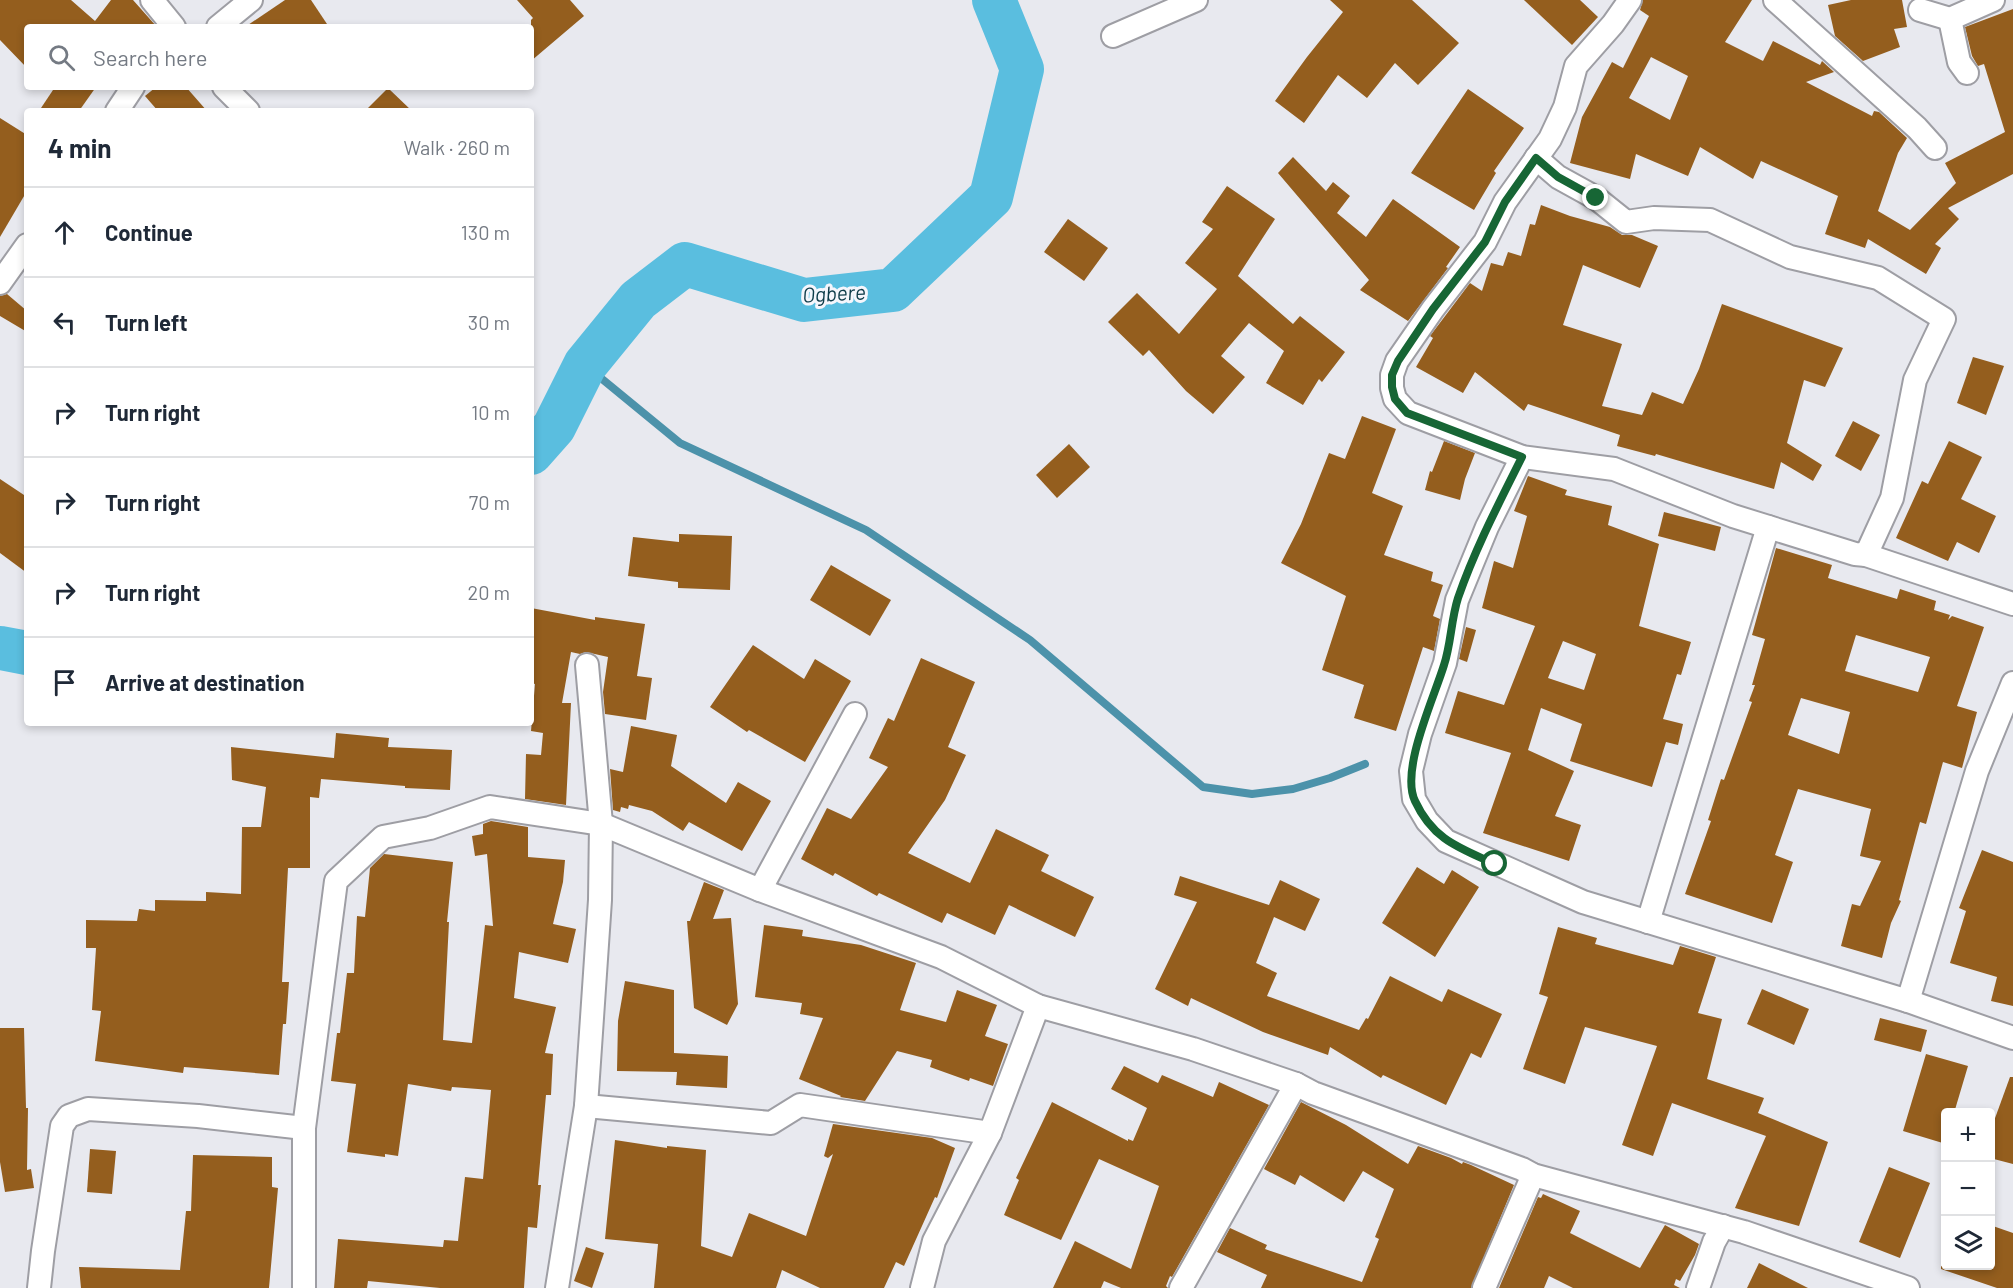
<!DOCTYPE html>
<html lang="en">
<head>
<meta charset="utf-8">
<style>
	body { margin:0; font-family:Barlow,sans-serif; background:#f2f2f3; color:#1f2937 }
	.controls { position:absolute; right:18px; bottom:18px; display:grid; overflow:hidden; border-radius:6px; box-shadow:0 3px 9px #0003 }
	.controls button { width:54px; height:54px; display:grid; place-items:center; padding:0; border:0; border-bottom:2px solid #e0e1e3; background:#fff; color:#1f2937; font:30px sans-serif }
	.stop { position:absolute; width:18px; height:18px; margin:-14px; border:4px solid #176635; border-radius:50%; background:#fff }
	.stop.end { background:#176635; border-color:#fff; box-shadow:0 2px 6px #0008 }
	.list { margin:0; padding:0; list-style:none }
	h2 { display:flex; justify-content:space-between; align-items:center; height:78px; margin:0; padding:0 24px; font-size:26px }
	h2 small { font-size:20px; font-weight:400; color:#747a83 }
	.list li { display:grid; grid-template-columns:39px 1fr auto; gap:18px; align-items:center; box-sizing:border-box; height:90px; padding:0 24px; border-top:2px solid #e0e1e3 }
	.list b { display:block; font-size:22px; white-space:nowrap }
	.list em { font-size:20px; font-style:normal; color:#747a83 }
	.icon { flex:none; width:33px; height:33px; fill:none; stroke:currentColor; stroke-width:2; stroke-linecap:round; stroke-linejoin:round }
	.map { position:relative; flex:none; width:2013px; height:1288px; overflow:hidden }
	.search { position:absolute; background:#fff; box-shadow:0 3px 9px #0003; left:24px; top:24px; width:510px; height:66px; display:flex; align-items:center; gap:15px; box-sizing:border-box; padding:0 21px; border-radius:6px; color:#747a83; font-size:22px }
	.panel { position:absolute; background:#fff; box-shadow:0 3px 9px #0003; left:24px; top:108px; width:510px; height:618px; border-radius:6px }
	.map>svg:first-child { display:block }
</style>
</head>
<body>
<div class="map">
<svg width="2013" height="1288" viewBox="0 0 2013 1288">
	<rect width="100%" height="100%" fill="#e8e9ef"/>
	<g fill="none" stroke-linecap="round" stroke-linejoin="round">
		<!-- stream -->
		<path stroke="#4c92aa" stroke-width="8" d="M585,365L680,443L866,530L1030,640L1203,787L1252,794L1293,789L1330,778L1365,764"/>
		<!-- river -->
		<g stroke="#5abedf" stroke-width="44">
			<path d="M531,453L554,427L585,365L638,300L685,264L804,300L893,290L991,197L1022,69L994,0"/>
			<path d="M0,648L27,653"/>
		</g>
	</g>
	<!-- building -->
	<g fill="#945e1e" fill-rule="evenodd">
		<path d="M0,0H71L95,21L111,0H133L157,27H27V68L0,40Z"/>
		<path d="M285,0H311L329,27H245Z"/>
		<path d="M517,0H570L584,16L531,61V20L533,18Z"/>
		<path d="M1330,0H1412L1459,43L1418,85L1395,63L1367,98L1338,75L1304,123L1275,101L1307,57L1343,12Z"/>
		<path d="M1524,0H1580L1598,17L1572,45Z"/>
		<path d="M1643,0H1752L1725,42L1763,61L1773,41L1820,65L1822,61L1834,72L1806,82L1872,116L1874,111L1879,112L1907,138L1898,153L1878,211L1910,230L1956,183L1945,163L2005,132L1984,64L1978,66L1972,56L1965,27L2013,9V174L1948,208L1959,219L1935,244L1941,248L1926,274L1868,239L1865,248L1825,234L1838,196L1761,161L1753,179L1700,147L1688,176L1636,154L1630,179L1570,163L1582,117L1612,62L1623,68L1649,16L1640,10ZM1651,57L1688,76L1670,120L1629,98Z"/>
		<path d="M1851,0H1902L1907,27L1894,29L1900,47L1863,61L1835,36L1828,5Z"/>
		<path d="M55,87H96L79,111H39Z"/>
		<path d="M156,87H186L207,111H158L145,96Z"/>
		<path d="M388,88L412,111H365Z"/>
		<path d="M1468,89L1524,128L1494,171L1496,173L1474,210L1411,173Z"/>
		<path d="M0,118L27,135V191L0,237Z"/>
		<path d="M1293,157L1326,191L1333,182L1350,196L1337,213L1366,237L1393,199L1460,247L1446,267L1448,268L1408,321L1360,290L1369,280L1278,173Z"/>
		<path d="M1227,186L1275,219L1238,276L1293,324L1300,316L1345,352L1322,382L1319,379L1303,405L1266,383L1284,351L1249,323L1221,356L1245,377L1213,414L1186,391L1149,350L1143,356L1108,322L1137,293L1179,334L1217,289L1185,263L1213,229L1202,222Z"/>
		<path d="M1541,205L1570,216L1610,227L1622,235H1632L1658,246L1640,288L1583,265L1563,325L1622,344L1602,406L1642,415L1652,392L1683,404L1699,369L1722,304L1843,348L1825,387L1804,380L1787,443L1822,465L1813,481L1781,462L1774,489L1656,454L1655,456L1617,446L1620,435L1528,404L1524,411L1475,372L1463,393L1416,367L1433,338L1430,336L1470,283L1482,291L1491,263L1503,266L1508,252L1521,256L1530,224L1535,225Z"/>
		<path d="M1068,219L1108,248L1084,281L1044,252Z"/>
		<path d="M7,294L27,311V332L0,316V296Z"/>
		<path d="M1973,357L2004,366L1986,415L1957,403Z"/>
		<path d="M1362,416L1396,429L1372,493L1403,506L1384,555L1433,572L1431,581L1443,585L1433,616L1440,619L1434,651L1423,647L1396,731L1354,718L1364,685L1322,670L1346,596L1281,563L1301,524L1329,453L1345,459Z"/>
		<path d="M1853,421L1880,435L1861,471L1835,456Z"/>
		<path d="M1444,441L1475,453L1465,479L1460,500L1425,490L1430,471L1432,472Z"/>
		<path d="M1949,441L1982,457L1961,499L1996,516L1979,553L1957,542L1948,561L1896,538L1922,481L1928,484Z"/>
		<path d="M1069,444L1090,467L1057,498L1036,475Z"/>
		<path d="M1528,476L1567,490L1565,495L1612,506L1608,525L1659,544L1639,626L1691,642L1681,675L1677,674L1663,719L1683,724L1678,745L1666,742L1652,787L1570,761L1582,724L1541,708L1528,750L1574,771L1555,816L1581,825L1569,861L1483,833L1511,753L1445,733L1458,691L1504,705L1535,626L1482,608L1494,561L1513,568L1527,516L1514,511ZM1563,641L1596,654L1584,690L1548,678Z"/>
		<path d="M0,479L27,497V573L0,553Z"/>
		<path d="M1664,512L1721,527L1715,551L1658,536Z"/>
		<path d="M679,534L732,536L730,590L678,588V582L628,576L633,537L679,542Z"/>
		<path d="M1776,548L1832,565L1828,578L1897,599L1900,589L1936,601L1934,610L1950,615L1948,620L1952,616L1984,627L1957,706L1977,712L1962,768L1943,762L1926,824L1920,822L1899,900L1901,901L1891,923L1882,958L1841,946L1852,904L1860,906L1881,861L1860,856L1871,809L1798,789L1775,855L1793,862L1772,923L1685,894L1711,821L1708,820L1721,779L1724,780L1752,702L1749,701L1755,685H1752L1765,639L1752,635ZM1856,635L1930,657L1918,692L1845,671ZM1801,698L1850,712L1839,754L1788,735Z"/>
		<path d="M831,565L891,600L870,636L810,600Z"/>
		<path d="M531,608L595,620V617L645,624L637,676L652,678L646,720L605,714L603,692L608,657L586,652L580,654L571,652L562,703H571L566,805L525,799L526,754L541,755L543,733L531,731L535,684L531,683Z"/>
		<path d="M1466,627L1476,630L1467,662L1459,659Z"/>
		<path d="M753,645L804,679L815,659L851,681L805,762L749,730L747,732L710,707Z"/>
		<path d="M921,658L975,682L948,747L966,755L945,800L908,853L970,883L996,829L1049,855L1041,871L1094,897L1075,937L1009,905L995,935L947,913L942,923L879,893L877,896L835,873L833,876L801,859L827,808L851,819L888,767L869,758L888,718L894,721Z"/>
		<path d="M631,726L677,735L671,766L726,803L738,782L771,801L742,851L689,822L683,831L652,811L629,805L628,809L621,807L620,812L613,810L610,769L623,772Z"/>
		<path d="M336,733L389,738L388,747L452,750L450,790L405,788V786L321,779L319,798L310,797V868H288L282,982H289L286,1024H283L279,1075L184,1067L183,1073L95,1061L101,1011L92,1010L96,948H86V920L137,921L139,909L155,911V900L206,901V892L241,894L242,827H261L266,787L232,780L231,747L334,758Z"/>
		<path d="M491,821L528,827V857L565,860L563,882L553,924L576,929L568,963L519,952L514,998L556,1007L545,1053L553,1054L551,1095H546L538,1185H541L537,1228L528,1227L524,1288H440L368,1281L367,1288H334L338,1239L443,1247L444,1240L458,1241L465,1177L483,1179L491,1090L452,1087L451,1091L408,1084L398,1156L385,1154V1157L347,1152L356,1084L331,1081L337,1033H340L347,973H354L357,916L365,917L370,868L384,854L453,862L447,922H449L443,1040L472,1043L485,925L493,926L487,854L475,856L472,836L483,834V824Z"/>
		<path d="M1982,850L2013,862V1006L1991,1001L1997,977L1950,963L1966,911L1959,908Z"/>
		<path d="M1417,867L1444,884L1452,870L1479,887L1435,957L1382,923Z"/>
		<path d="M1180,876L1269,905L1280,880L1320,899L1305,931L1274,917L1256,963L1277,973L1267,996L1359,1030L1366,1018L1368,1019L1390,976L1442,1002L1448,989L1502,1014L1481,1058L1471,1053L1446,1105L1383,1075L1381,1078L1330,1047L1328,1055L1263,1032L1191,998L1188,1006L1155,989L1197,902L1174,895Z"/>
		<path d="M704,882L724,890L713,919L731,918L738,1004L727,1025L694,1008L687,921H690Z"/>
		<path d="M764,925L803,930L802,936L861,945L916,963L900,1010L946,1022L957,990L997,1005L985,1036L1008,1044L993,1086L970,1078L969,1081L930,1067L932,1060L897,1051L865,1101L840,1097L841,1096L799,1079L823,1018L800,1014L802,1003L755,997Z"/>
		<path d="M1558,927L1597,938L1595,944L1673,965L1680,946L1716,957L1698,1013L1722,1019L1707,1079L1764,1098L1758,1113L1828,1142L1799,1226L1735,1208L1766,1136L1672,1103L1653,1156L1622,1145L1657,1046L1585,1027L1565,1084L1523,1069L1548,997L1539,994Z"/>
		<path d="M625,981L674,990V1053L728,1056L727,1088L676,1085L677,1072L617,1071L618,1021Z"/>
		<path d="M1762,989L1809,1009L1794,1045L1747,1024Z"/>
		<path d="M1880,1018L1927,1030L1921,1052L1874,1040Z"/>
		<path d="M0,1028H24L26,1108H28L27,1170L31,1169L34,1188L5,1192L0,1162Z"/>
		<path d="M1926,1054L1968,1066L1954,1113H1946V1144L1903,1131Z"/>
		<path d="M1124,1066L1158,1083L1162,1075L1213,1097L1219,1082L1269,1105L1172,1277L1170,1276L1166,1286L1168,1288H1121L1104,1281L1101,1288H1053L1075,1241L1131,1269L1159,1186L1099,1159L1061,1240L1004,1215L1019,1180L1016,1178L1052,1102L1128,1141V1139L1133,1141L1147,1108L1111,1089Z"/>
		<path d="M2010,1077H2013V1164L1990,1158V1132Z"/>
		<path d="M1301,1102L1346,1125L1408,1164L1418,1146L1451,1158L1462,1164L1463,1162L1471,1165L1514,1185L1471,1288H1261L1267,1275L1217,1252L1230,1228L1267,1245L1265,1249L1362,1282L1379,1239L1375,1237L1394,1189L1363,1171L1344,1202L1300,1175L1295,1185L1264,1169Z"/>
		<path d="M833,1124L932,1138L955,1148L937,1198L935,1197L904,1266L896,1262L884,1288H820L782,1270L776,1288H654L658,1244L605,1239L615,1140L667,1148V1146L706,1150L701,1246L732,1257L749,1213L806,1236L833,1154L828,1158L824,1156Z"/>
		<path d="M90,1149L116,1151L112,1194L87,1192Z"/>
		<path d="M193,1155L272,1157V1187L278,1188L269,1288H81L79,1267L180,1270L186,1211H191Z"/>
		<path d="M1889,1167L1930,1183L1900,1258L1859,1242Z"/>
		<path d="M1543,1194L1580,1211L1570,1233L1640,1268L1665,1225L1699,1244L1695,1255L1680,1281L1676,1279L1674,1285L1680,1288H1573L1549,1276L1544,1288H1499L1538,1197L1541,1198Z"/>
		<path d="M1990,1225L2013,1233V1288H1997L1941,1269V1266H1990Z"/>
		<path d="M586,1247L604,1253L592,1288L574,1281Z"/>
		<path d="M1759,1263L1808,1288H1747Z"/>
	</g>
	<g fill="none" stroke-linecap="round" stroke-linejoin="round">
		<!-- minor casing -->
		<g stroke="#9e9ea4" stroke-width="26">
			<g id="minor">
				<path d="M152,0L174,27"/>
				<path d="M1630,0L1613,24L1576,66L1565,107L1550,139L1505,202L1485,242L1433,309L1397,361L1392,375V388L1395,399L1408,413L1522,457L1614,469L1733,516L1855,554L1866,555L2013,604"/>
				<path d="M1775,0L1917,128L1935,148"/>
				<path d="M1920,10L1950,19L1993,0"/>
				<path d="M1950,19L1959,62L1967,73"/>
				<path d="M218,27L251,0"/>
				<path d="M1113,36L1196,0"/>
				<path d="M224,87L248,111"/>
				<path d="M117,111L133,87"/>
				<path d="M1536,158L1558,177L1596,198L1626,222L1654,218L1710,220L1790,257L1878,278L1944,319L1915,380L1892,498L1866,555"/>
				<path d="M0,283L27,245"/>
				<path d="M1522,457L1487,527L1457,600L1445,663L1420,734L1411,771L1414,799L1427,821L1446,841L1583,902L1908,1001L2013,1038"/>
				<path d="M760,890L855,714"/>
				<path d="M1648,922L1768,527"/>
				<path d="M1908,1001L1977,771L2013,683"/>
				<path d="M1296,1084L1313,1093L1522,1169L1533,1175L1744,1232L1908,1288"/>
				<path d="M586,1106L771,1123L800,1105L990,1133"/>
				<path d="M39,1288L43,1251L62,1126L69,1116L88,1109L198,1116L304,1128"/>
				<path d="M304,1288V1128L336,881L383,837L430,828L490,807L601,824L760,890L941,957L1038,1006L1193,1049L1296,1084L1181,1288"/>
				<path d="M557,1288L586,1106L600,900L601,824L587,665"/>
				<path d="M922,1288L934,1241L990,1133L1038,1006"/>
				<path d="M1484,1288L1533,1175"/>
				<path d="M1698,1288L1714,1242L1723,1226"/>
			</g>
		</g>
		<!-- minor -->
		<use href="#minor" stroke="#fff" stroke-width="22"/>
	</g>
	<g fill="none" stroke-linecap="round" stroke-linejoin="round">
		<!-- route -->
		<path stroke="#176635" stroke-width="8" d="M1495,864C1460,848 1433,840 1415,801C1400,770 1434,698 1444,665C1451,644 1451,620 1458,598C1475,549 1499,503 1522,457L1407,413L1395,399L1392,387V375L1398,361L1433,309L1485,242L1505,202L1536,158L1558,177L1596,198"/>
	</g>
	<g text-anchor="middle" stroke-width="6" stroke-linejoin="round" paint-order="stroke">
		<!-- water labels -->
		<g font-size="21" font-style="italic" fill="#0e3c4a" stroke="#f5f6fc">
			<text transform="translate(834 294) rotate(-3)" y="7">Ogbere</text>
		</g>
	</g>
</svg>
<div class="controls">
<button>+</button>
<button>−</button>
<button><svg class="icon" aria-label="layers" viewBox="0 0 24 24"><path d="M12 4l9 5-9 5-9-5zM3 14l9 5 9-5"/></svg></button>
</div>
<div class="stop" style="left:1495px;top:864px"></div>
<div class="stop end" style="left:1596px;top:198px"></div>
<div class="search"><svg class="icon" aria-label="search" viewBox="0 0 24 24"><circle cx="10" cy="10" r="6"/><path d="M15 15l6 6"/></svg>Search here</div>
<section class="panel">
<h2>4 min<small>Walk · 260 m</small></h2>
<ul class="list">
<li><svg class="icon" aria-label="ahead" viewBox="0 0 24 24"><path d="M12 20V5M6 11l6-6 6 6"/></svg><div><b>Continue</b></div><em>130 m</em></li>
<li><svg class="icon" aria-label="left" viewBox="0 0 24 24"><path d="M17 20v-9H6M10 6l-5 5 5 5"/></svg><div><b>Turn left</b></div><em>30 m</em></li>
<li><svg class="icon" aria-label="right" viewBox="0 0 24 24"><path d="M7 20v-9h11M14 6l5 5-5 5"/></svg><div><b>Turn right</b></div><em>10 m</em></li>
<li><svg class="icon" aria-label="right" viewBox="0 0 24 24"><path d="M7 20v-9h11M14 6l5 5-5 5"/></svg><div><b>Turn right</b></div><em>70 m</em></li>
<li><svg class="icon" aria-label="right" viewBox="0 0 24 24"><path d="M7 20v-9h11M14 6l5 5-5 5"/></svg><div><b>Turn right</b></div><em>20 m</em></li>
<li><svg class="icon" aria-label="arrive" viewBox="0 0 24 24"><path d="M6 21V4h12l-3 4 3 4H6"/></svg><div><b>Arrive at destination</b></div></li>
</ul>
</section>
</div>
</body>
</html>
